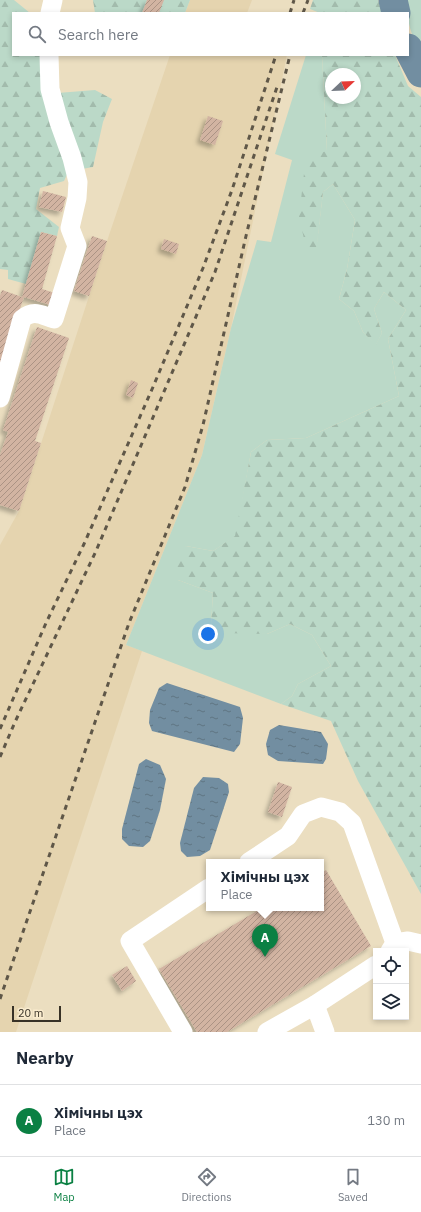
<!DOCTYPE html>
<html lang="en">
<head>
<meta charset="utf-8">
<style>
	body { margin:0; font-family:"IBM Plex Sans",sans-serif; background:#f6f6f7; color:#1f2937 }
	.controls { position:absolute; right:12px; bottom:12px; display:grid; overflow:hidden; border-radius:0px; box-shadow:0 2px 6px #0003 }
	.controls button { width:36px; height:36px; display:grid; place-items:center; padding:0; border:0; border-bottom:1px solid #e0e1e3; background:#fff; color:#1f2937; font:20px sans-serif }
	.compass { position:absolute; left:325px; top:68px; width:36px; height:36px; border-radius:50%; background:#fff; box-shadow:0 2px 6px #0003; rotate:67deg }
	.scale { position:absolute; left:12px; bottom:10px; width:49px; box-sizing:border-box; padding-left:4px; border:2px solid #383227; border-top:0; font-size:11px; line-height:14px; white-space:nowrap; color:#383227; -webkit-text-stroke:3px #f9ebcd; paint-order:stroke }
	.you { position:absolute; left:208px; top:634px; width:14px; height:14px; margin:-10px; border:3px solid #fff; border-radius:50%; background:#1a73e8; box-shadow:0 0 0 6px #1a73e833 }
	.badge { display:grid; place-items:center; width:26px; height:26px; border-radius:50%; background:#0b8043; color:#fff; font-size:13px; font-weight:700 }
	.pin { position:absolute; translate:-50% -33px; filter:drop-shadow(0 1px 2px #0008) }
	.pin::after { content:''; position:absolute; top:21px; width:14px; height:12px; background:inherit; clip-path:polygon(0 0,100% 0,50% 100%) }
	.popup { position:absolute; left:206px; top:859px; width:118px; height:52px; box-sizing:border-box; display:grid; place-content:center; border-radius:0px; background:#fff; filter:drop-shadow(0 1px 3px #0005); font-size:13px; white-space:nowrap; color:#747a83 }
	.popup b { font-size:15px; color:#1f2937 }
	.popup::after { content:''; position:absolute; left:50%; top:100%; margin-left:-8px; border:8px solid transparent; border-top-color:#fff }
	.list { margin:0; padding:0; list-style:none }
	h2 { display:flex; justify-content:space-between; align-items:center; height:52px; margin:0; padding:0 16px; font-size:17px }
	h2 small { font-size:13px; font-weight:400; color:#747a83 }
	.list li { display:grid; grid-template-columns:26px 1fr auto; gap:12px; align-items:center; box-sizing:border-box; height:72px; padding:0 16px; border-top:1px solid #e0e1e3 }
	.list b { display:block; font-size:15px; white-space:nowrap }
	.list p { margin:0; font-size:13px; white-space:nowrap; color:#747a83 }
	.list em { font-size:13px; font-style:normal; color:#747a83 }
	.icon { flex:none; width:22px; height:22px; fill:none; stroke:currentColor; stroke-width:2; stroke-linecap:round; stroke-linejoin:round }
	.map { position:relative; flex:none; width:421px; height:1032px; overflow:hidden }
	.search { position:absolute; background:#fff; box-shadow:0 2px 6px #0003; left:12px; right:12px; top:12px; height:44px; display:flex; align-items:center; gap:10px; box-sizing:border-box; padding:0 14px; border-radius:0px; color:#747a83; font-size:15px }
	.sheet { height:124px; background:#fff }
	nav { display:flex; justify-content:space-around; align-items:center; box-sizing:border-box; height:56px; border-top:1px solid #e0e1e3; background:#fff; font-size:11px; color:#747a83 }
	nav a { display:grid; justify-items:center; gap:2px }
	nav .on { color:#0b8043 }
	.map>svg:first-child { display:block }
</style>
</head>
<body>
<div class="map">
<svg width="421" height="1032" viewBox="0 0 421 1032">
	<defs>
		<pattern id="forest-firs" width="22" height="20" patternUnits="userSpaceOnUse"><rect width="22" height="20" fill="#bbd9c8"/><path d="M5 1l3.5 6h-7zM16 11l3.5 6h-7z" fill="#a2bbac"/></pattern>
		<pattern id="water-ripples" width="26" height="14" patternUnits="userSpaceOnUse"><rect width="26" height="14" fill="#728ea1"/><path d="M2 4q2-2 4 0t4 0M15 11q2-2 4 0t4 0" fill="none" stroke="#5f7583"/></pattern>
		<pattern id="building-hatch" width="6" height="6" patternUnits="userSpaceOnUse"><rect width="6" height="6" fill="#d2b4a2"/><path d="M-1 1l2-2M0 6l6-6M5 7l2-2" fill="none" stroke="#ab9384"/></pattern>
		<filter id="shadow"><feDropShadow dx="-3.5" dy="3.5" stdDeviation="2" flood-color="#0004"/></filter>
	</defs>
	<rect width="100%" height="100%" fill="#ebdec0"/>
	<!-- built -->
	<g fill="#e5d4af">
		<path d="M190,0H252L247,13H185Z"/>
		<path d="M170,55H287L231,328L202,455L126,645L142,651L16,1032H0V545L19,511L107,241Z"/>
	</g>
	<!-- green -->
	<g fill="#bbd9c8">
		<path d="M403,0H421V53C414,40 408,28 408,13H406Z"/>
		<path d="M306,55H322L327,151L316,251L323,192L333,184L355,220L347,269L339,299L354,311L363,332L376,344L382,333L374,309L384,292L406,310L388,339L399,396L306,438L267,440L251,452L236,536L213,551L186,546L178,580L213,593L211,624L267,634L290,624L312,635L331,666L298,684L292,696L281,704L126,645L202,455L231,328L257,240L271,242L292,160L275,154Z"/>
	</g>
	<!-- forest -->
	<g fill="url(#forest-firs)" fill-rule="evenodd">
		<path d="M0,0H14L30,13H13V55H42L45,94L95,90L112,99L103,122L93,167L82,169L71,166L64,181L40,188L36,209L59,227L57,236L41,232L26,284L8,279V270L0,269Z"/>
		<path d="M93,0H190L185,13H95Z"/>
		<path d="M313,0H378L382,13H320L310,9Z"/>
		<path d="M322,55H395L408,86L421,97V894L358,781L331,721L281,704L292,696L298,684L331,666L312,635L290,624L267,634L219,633L211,624L213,593L178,580L174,558L186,546L213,551L235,536L251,452L267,440L306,438L399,396L388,339L406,310L384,292L374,309L382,333L376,345L363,332L354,311L339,299L347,269L355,220L333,184L323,192L316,251L307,252L299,217L306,156L327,151ZM331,74H355V98H331Z"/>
	</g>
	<!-- water -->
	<g fill="url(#water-ripples)">
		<path d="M167,683L240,707L243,718L240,744L234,752L152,731L149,723L150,710L159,688Z"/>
		<path d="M279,725L321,732L328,744L326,759L323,764L278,761L268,755L266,744L270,730Z"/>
		<path d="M146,759L160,765L166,779L160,810L150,841L143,847L129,846L122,839V829L139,764Z"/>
		<path d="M203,777L219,778L228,784L229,792L210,850L200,856L187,857L181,851L180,843L194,788Z"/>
	</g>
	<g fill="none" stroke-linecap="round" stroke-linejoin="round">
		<!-- river -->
		<g stroke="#728ea1" stroke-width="29">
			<path d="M393,0L396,13"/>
			<path d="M408,48L421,73"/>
		</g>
	</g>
	<!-- building -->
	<g fill="url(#building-hatch)" filter="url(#shadow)">
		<path d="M147,0H164L159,13H142Z"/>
		<path d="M208,116L223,121L215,145L200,140Z"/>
		<path d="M43,191L66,197L62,212L39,207Z"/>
		<path d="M41,232L57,236L42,289L61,295L57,307L24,297L0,368V296L2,290L22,297Z"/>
		<path d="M92,236L107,241L89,296L74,291Z"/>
		<path d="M164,239L179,244L176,254L161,249Z"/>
		<path d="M37,327L69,338L35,441L41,443L19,511L0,505V455L8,432L3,430Z"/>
		<path d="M131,380L138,383L133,398L126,395Z"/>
		<path d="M278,782L292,787L282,817L268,812Z"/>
		<path d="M326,870L371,946L227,1032H197L159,969L262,908H321V873Z"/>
		<path d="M127,966L136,981L122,991L112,975Z"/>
	</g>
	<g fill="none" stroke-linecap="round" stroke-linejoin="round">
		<!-- minor -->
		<g stroke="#fff" stroke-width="19">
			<path d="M50,13L53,0"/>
			<path d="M0,398L22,319C34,309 41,315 54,319L77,246L70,228L77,198L78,182L72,158L59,122L50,89L49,55"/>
			<path d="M249,862L288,836L303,814L321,807L340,812L352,823L395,943L390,951"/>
			<path d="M395,943L408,941L421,944"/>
			<path d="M315,1005L325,1032"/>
			<path d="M183,1032L130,941L209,888"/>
			<path d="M267,1032L315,1005L376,965"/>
		</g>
		<!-- rail -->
		<g stroke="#5f5748" stroke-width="3" stroke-dasharray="5 5" stroke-linecap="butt">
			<path d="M290,13L294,0"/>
			<path d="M303,13L308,0"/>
			<path d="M0,729L46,623L84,544L153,387L203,268L232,190L276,55"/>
			<path d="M0,757L15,722L96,551L215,272L277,87"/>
			<path d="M0,999L129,623L185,487L203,425L246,236L290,55"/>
		</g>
	</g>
</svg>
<div class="controls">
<button><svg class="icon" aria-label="locate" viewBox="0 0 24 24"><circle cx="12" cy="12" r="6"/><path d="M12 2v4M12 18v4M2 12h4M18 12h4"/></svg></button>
<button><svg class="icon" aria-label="layers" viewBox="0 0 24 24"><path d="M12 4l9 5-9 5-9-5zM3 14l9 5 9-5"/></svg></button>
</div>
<svg class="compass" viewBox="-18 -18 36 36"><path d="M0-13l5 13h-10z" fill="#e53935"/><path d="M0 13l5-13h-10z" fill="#747a83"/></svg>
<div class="scale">20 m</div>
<div class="you"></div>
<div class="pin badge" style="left:265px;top:957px">A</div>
<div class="popup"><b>Хімічны цэх</b>Place</div>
<div class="search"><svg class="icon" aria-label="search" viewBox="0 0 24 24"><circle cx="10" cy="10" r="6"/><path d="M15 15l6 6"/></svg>Search here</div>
</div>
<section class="sheet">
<h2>Nearby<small></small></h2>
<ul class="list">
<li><span class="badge">A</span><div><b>Хімічны цэх</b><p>Place</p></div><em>130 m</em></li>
</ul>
</section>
<nav>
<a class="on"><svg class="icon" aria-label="map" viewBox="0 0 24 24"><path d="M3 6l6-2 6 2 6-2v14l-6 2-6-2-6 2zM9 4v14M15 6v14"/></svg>Map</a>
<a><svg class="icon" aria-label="directions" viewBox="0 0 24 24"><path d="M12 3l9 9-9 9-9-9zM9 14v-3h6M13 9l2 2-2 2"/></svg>Directions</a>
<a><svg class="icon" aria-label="saved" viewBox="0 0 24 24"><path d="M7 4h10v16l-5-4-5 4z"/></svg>Saved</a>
</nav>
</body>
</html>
